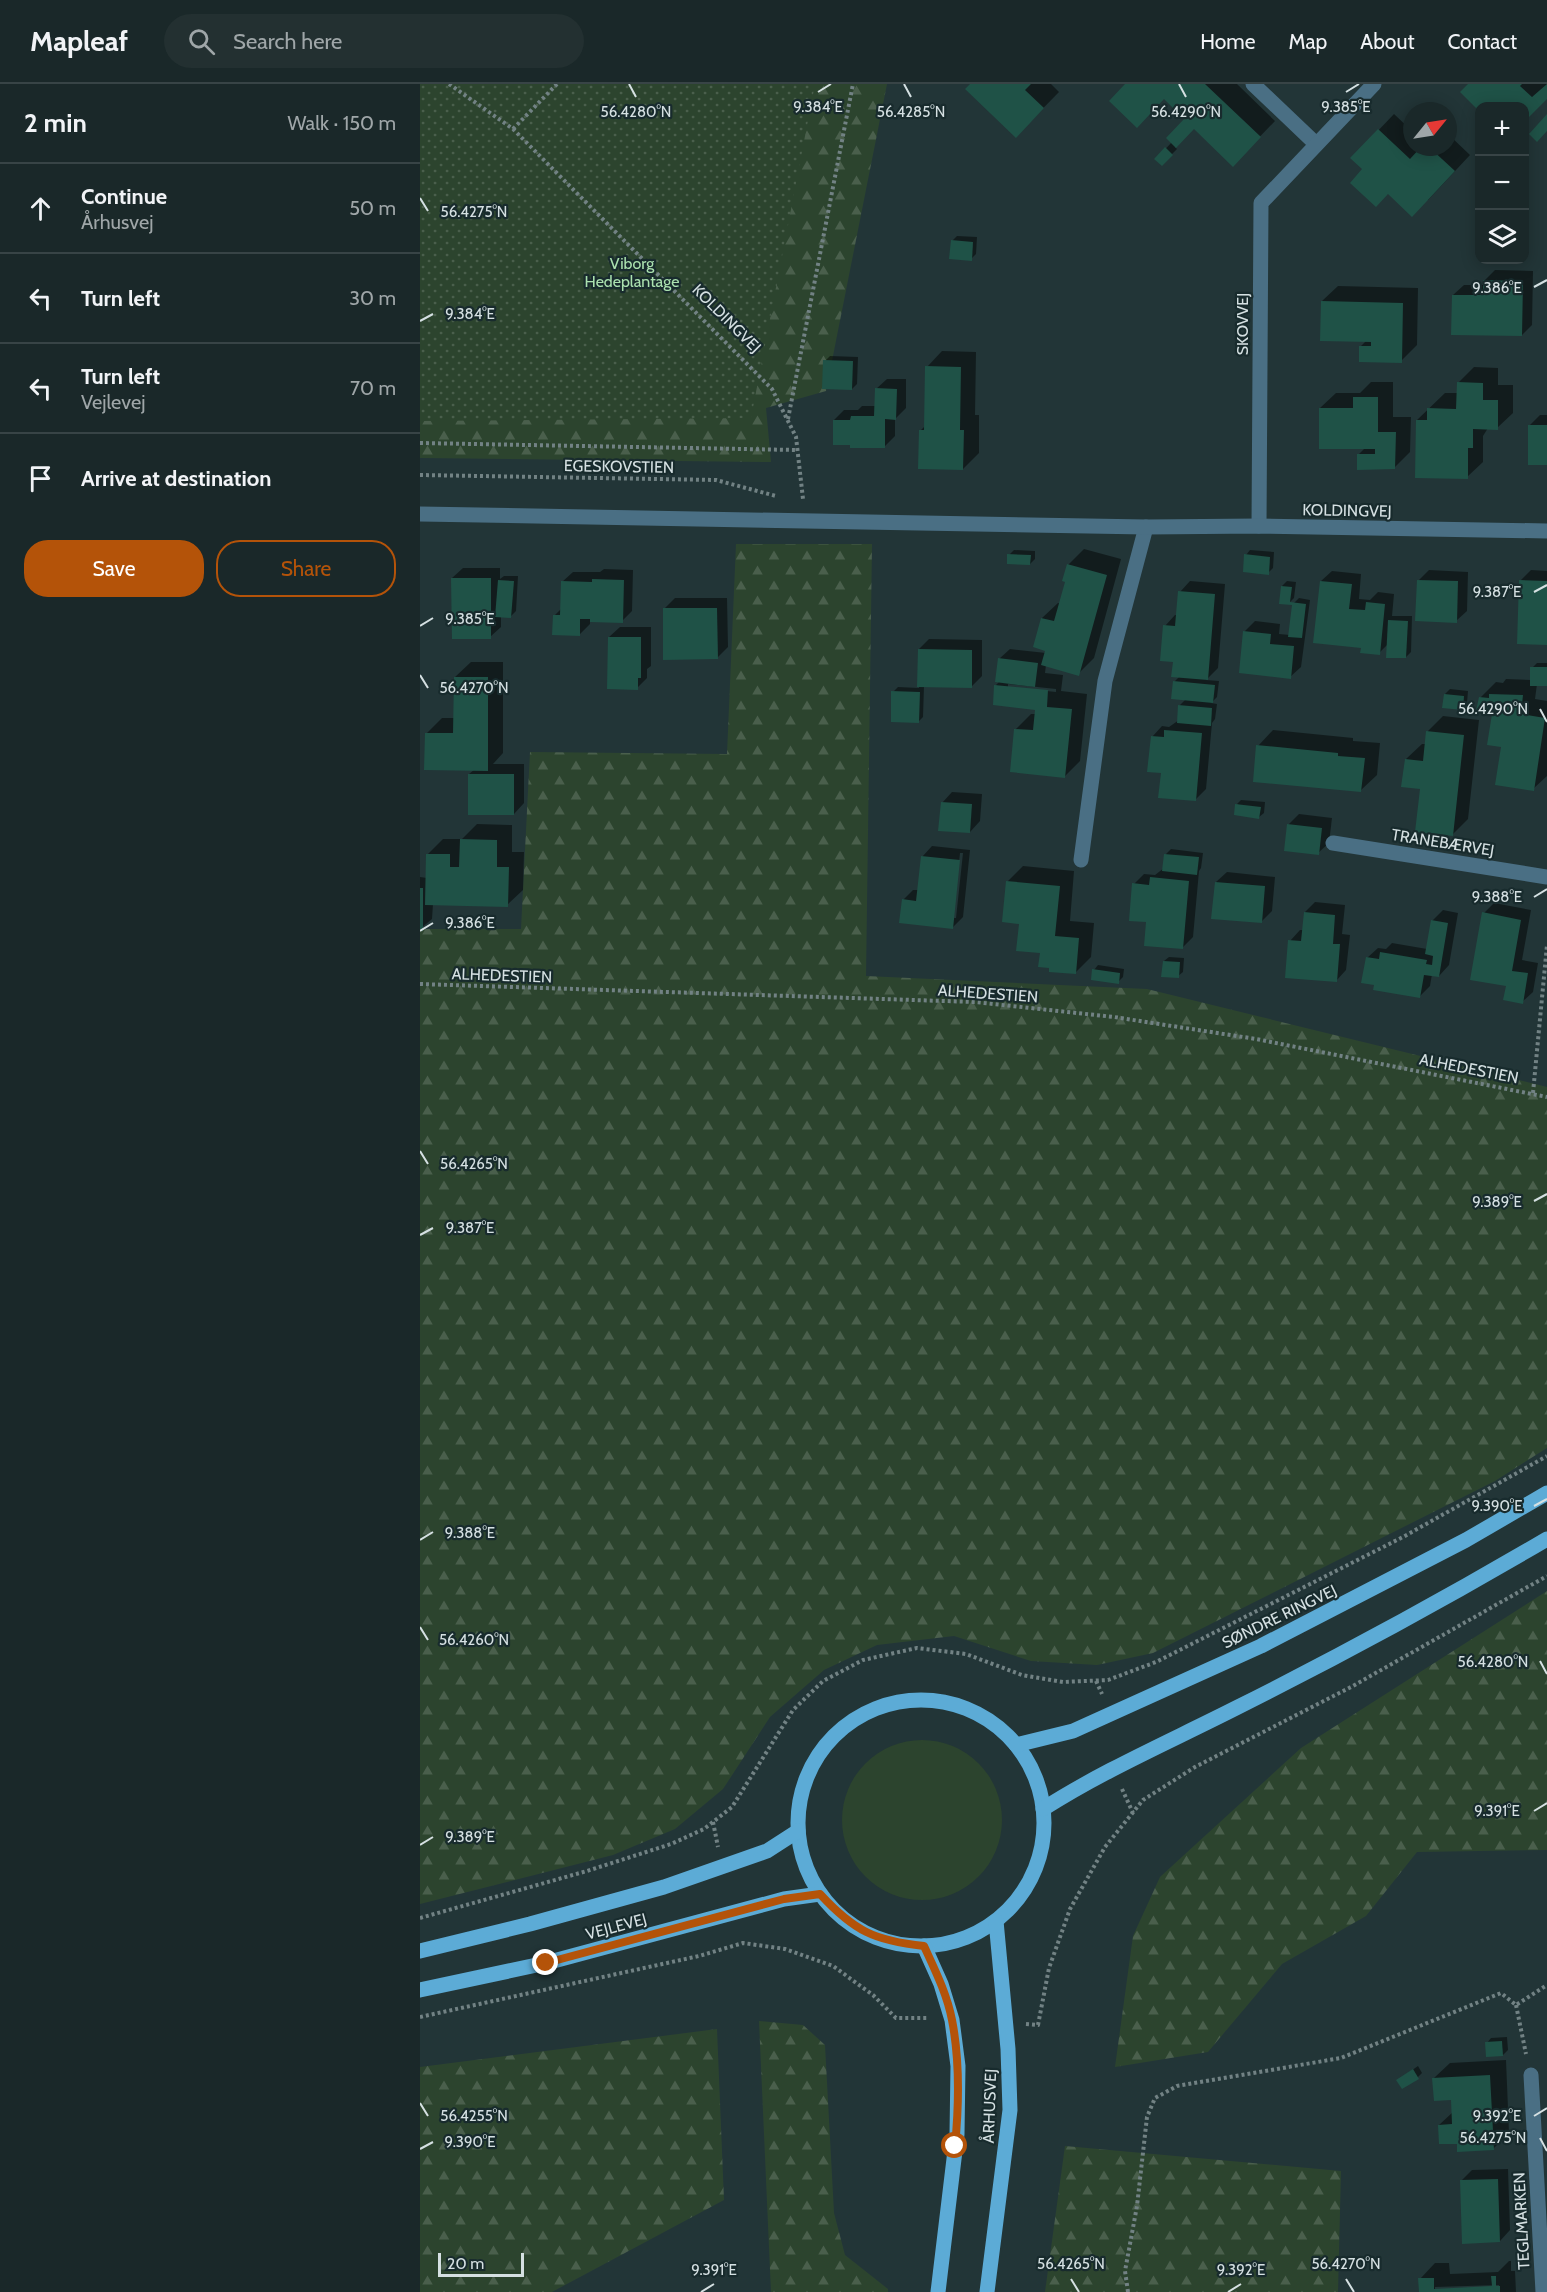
<!DOCTYPE html>
<html lang="en">
<head>
<meta charset="utf-8">
<style>
	body { margin:0; font-family:Cabin,sans-serif; background:#233031; color:#f1f3f6 }
	.controls { position:absolute; right:18px; top:18px; display:grid; overflow:hidden; border-radius:12px; box-shadow:0 3px 15px #0003 }
	.controls button { width:54px; height:54px; display:grid; place-items:center; padding:0; border:0; border-bottom:2px solid #384446; background:#1a2829; color:#f1f3f6; font:30px sans-serif }
	.compass { position:absolute; left:983px; top:18px; width:54px; height:54px; border-radius:50%; background:#1a2829; box-shadow:0 3px 15px #0003; rotate:60deg }
	.scale { position:absolute; left:18px; bottom:15px; width:86px; box-sizing:border-box; padding-left:6px; border:3px solid #d5e0e2; border-top:0; font-size:16px; line-height:21px; white-space:nowrap; color:#d5e0e2; -webkit-text-stroke:4px #182b2d; paint-order:stroke }
	.stop { position:absolute; width:18px; height:18px; margin:-14px; border:4px solid #b45309; border-radius:50%; background:#fff }
	.stop.end { background:#b45309; border-color:#fff; box-shadow:0 2px 6px #0008 }
	.list { margin:0; padding:0; list-style:none }
	h2 { display:flex; justify-content:space-between; align-items:center; height:78px; margin:0; padding:0 24px; font-size:26px }
	h2 small { font-size:20px; font-weight:400; color:#9fa6a8 }
	.list li { display:grid; grid-template-columns:39px 1fr auto; gap:18px; align-items:center; box-sizing:border-box; height:90px; padding:0 24px; border-top:2px solid #384446 }
	.list b { display:block; font-size:22px; white-space:nowrap }
	.list p { margin:0; font-size:20px; white-space:nowrap; color:#9fa6a8 }
	.list em { font-size:20px; font-style:normal; color:#9fa6a8 }
	.actions { display:flex; gap:12px; padding:18px 24px }
	.actions a { flex:1; padding:14px 0; border:2px solid #b45309; border-radius:24px; text-align:center; font-size:21px; color:#b45309 }
	.actions .main { background:#b45309; color:#fff }
	.icon { flex:none; width:33px; height:33px; fill:none; stroke:currentColor; stroke-width:2; stroke-linecap:round; stroke-linejoin:round }
	.map { position:relative; flex:none; width:1127px; height:2208px; overflow:hidden }
	header { display:flex; align-items:center; gap:36px; box-sizing:border-box; height:84px; padding:0 30px; background:#1a2829; border-bottom:2px solid #384446 }
	header strong { font-size:28px }
	nav { display:flex; gap:33px; margin-inline-start:auto; font-size:21px }
	.search { width:420px; height:54px; background:#233031; display:flex; align-items:center; gap:15px; box-sizing:border-box; padding:0 21px; border-radius:33px; color:#9fa6a8; font-size:22px }
	main { display:flex }
	aside { flex:1; background:#1a2829 }
	.map>svg:first-child { display:block }
</style>
</head>
<body>
<header>
<strong>Mapleaf</strong>
<div class="search"><svg class="icon" aria-label="search" viewBox="0 0 24 24"><circle cx="10" cy="10" r="6"/><path d="M15 15l6 6"/></svg>Search here</div>
<nav><a>Home</a><a>Map</a><a>About</a><a>Contact</a></nav>
</header>
<main>
<aside>
<h2>2 min<small>Walk · 150 m</small></h2>
<ul class="list">
<li><svg class="icon" aria-label="ahead" viewBox="0 0 24 24"><path d="M12 20V5M6 11l6-6 6 6"/></svg><div><b>Continue</b><p>Århusvej</p></div><em>50 m</em></li>
<li><svg class="icon" aria-label="left" viewBox="0 0 24 24"><path d="M17 20v-9H6M10 6l-5 5 5 5"/></svg><div><b>Turn left</b></div><em>30 m</em></li>
<li><svg class="icon" aria-label="left" viewBox="0 0 24 24"><path d="M17 20v-9H6M10 6l-5 5 5 5"/></svg><div><b>Turn left</b><p>Vejlevej</p></div><em>70 m</em></li>
<li><svg class="icon" aria-label="arrive" viewBox="0 0 24 24"><path d="M6 21V4h12l-3 4 3 4H6"/></svg><div><b>Arrive at destination</b></div></li>
</ul>
<div class="actions"><a class="main">Save</a><a>Share</a></div>
</aside>
<div class="map">
<svg width="1127" height="2208" viewBox="0 0 1127 2208">
	<defs>
		<pattern id="forest-firs" width="22" height="20" patternUnits="userSpaceOnUse" patternTransform="scale(1.5)"><rect width="22" height="20" fill="#2c442e"/><path d="M5 1l3.5 6h-7zM16 11l3.5 6h-7z" fill="#4a5f4c"/></pattern>
		<pattern id="park-dots" width="8" height="8" patternUnits="userSpaceOnUse" patternTransform="scale(1.5)"><rect width="8" height="8" fill="#2c442e"/><path d="M2 2h.1M6 6h.1" fill="none" stroke="#4a5f4c" stroke-width="1.8" stroke-linecap="round"/></pattern>
	</defs>
	<rect width="100%" height="100%" fill="#223537"/>
	<!-- green -->
	<circle fill="#2c442e" cx="502" cy="1736" r="80"/>
	<!-- forest -->
	<g fill="url(#forest-firs)">
		<path d="M0,0H467L406,307L346,324L351,378L0,374Z"/>
		<path d="M316,460H452L446,892L727,905L1127,1003V1364L1075,1397L733,1569L677,1581L611,1577L534,1552L457,1561L404,1586L350,1633L303,1705L255,1745L193,1771L0,1820V845H101L110,668L307,670Z"/>
		<path d="M1127,1507V1766L997,1768L946,1832L862,1880L788,1968L695,1983L713,1852L740,1793L881,1664Z"/>
		<path d="M339,1937L383,1941L405,1961L414,2129L425,2171L468,2205V2208H351Z"/>
		<path d="M297,1945L304,2116L132,2208H0V1983Z"/>
		<path d="M645,2062L921,2087L918,2208H625Z"/>
	</g>
	<!-- park -->
	<path fill="url(#park-dots)" d="M0,0H395L331,334L0,337Z"/>
	<!-- shadow -->
	<g fill="#0007" fill-rule="evenodd">
		<path d="M552,0H631L639,8L596,52Z"/>
		<path d="M707,0H817L855,37L828,65L774,44L755,63L757,65L742,80L736,75L752,58L766,34L744,14Z"/>
		<path d="M1051,0H1127V13L1104,22H1060Z"/>
		<path d="M974,30L992,47V63H1028V50L1050,71L1008,116L944,85L932,74Z"/>
		<path d="M537,152L557,153L556,170L551,175L532,157Z"/>
		<path d="M1075,186L1113,187L1112,241L1102,251L1033,211L1044,201H1064V197Z"/>
		<path d="M918,202L998,204L997,261L981,277L941,262L947,256L902,217Z"/>
		<path d="M522,267L556,268L555,331H559V369L543,385L501,346L506,341L507,283Z"/>
		<path d="M410,272L438,273L437,300L432,305L405,277Z"/>
		<path d="M1054,283L1078,284V301H1093V329L1077,344H1068L1063,352V378L1047,393L997,336L1025,309H1038V299Z"/>
		<path d="M467,295H486V324L475,335V352L464,363L414,336L424,326H438L442,322H456V305Z"/>
		<path d="M951,298H973V333H991L990,368L974,384L939,370L946,363L900,324L916,309H940Z"/>
		<path d="M1120,331H1127V380L1110,341Z"/>
		<path d="M664,465L701,475L674,574L658,590L626,581L625,589L643,591L641,607L667,610L660,677L645,692L596,645L611,630H616V624L576,601L580,597L579,575L590,565L626,569L622,534L638,519L641,520L647,497L648,481ZM588,600L636,605V608L588,603Z"/>
		<path d="M594,466L615,467V475L610,480L589,471Z"/>
		<path d="M830,466L854,468L853,484L848,489L826,471Z"/>
		<path d="M43,484H80V495L84,492H98L96,527L91,532H81V543L70,553L32,494Z"/>
		<path d="M184,485L213,486L212,527L202,537H170V540L159,551L134,532L142,524V498L153,488H180Z"/>
		<path d="M1009,486L1048,488L1047,527L1036,537L998,497Z"/>
		<path d="M1111,486L1127,487V559L1100,497Z"/>
		<path d="M912,487L941,490L939,515L950,516L958,508L974,510L972,532H992L991,568L986,573L968,560L959,569L942,563L901,497Z"/>
		<path d="M770,497L805,500L798,584L786,596L799,597L797,613L791,619L797,620L795,635L792,639L786,705L775,716L742,688L732,653L742,642L749,643L759,636V622L766,615L754,598L760,592L745,542L755,531H758L760,508Z"/>
		<path d="M867,497L876,498L874,514L869,519L862,502Z"/>
		<path d="M255,514H307L308,563L297,574L244,525Z"/>
		<path d="M879,514L890,516L881,583L870,593L824,548L835,537L860,540L859,550L870,551L874,519Z"/>
		<path d="M200,543H231V582L227,585V594L217,604L189,553Z"/>
		<path d="M509,555L562,556V592L551,603L504,602L503,633L498,638L473,608L478,603L499,604V565Z"/>
		<path d="M51,578H83V669L73,680H104V719L94,730L49,690L55,685L6,650L22,634H35V593Z"/>
		<path d="M1117,579H1127V600H1117L1115,615L1127,617V692L1113,705L1083,662L1074,629L1060,614L1076,598L1083,599L1086,595L1112,596V584Z"/>
		<path d="M1030,605L1048,607L1047,619L1042,624L1025,610Z"/>
		<path d="M1023,632L1059,636L1048,735L1032,751L986,675L1002,660H1006L1008,647Z"/>
		<path d="M853,646L933,654V657L960,659L957,691L941,706L838,662Z"/>
		<path d="M532,708L562,710L560,737L550,748L522,719Z"/>
		<path d="M821,716L845,718L844,729L839,733L817,720Z"/>
		<path d="M879,730L912,734L909,759L898,769L868,741Z"/>
		<path d="M57,740L92,741V768H104L103,806L87,821L13,820L12,835L0,845V793L7,794V771L23,755H42Z"/>
		<path d="M512,762L550,766L543,833L533,843L483,816L493,806H499L502,773ZM540,769H543L536,834H533Z"/>
		<path d="M751,765L783,769L781,784L779,787L773,853L762,864L728,837L714,800L724,790L735,791L744,784L746,770Z"/>
		<path d="M603,782L654,787L650,837L674,839L671,873L655,889L631,883L600,839L587,798Z"/>
		<path d="M807,788L855,793L852,827L842,837L796,798Z"/>
		<path d="M895,818L925,821L922,850L930,851L926,886L916,897L870,857L880,846H883L885,828Z"/>
		<path d="M1074,819L1111,826L1102,876L1118,879L1113,908L1102,918L1087,901L1064,829Z"/>
		<path d="M1023,826L1038,829L1029,881L1019,892L1012,890L1010,902L1000,912L956,900L947,874L958,864L966,865L972,859L1007,865L1012,837Z"/>
		<path d="M749,873L764,874L763,888L758,892L744,877Z"/>
		<path d="M678,881L704,885L703,893L698,898L674,886Z"/>
		<path d="M1087,1953L1088,1966L1083,1971L1067,1959L1071,1954Z"/>
		<path d="M1086,1976L1089,2049L1073,2065L1019,2041L1033,2028L1032,2015L1014,1994L1030,1979Z"/>
		<path d="M998,1982L1002,1989L998,1993L978,1996Z"/>
		<path d="M1088,2085L1090,2146L1080,2157L1041,2097L1052,2086Z"/>
		<path d="M1089,2177H1091V2187H1095L1096,2208H1000V2195L1015,2179H1029L1030,2190L1078,2188ZM1079,2201V2204L1015,2206V2203Z"/>
	</g>
	<!-- building -->
	<g fill="#1f5247">
		<path d="M550,0H611L605,6L624,24L596,54L545,5Z"/>
		<path d="M705,0H785L841,53L813,83L774,45L756,64L746,54L764,35L744,15L717,44L689,17Z"/>
		<path d="M1048,0H1102L1100,2L1112,13L1127,0V15L1104,38V22H1060V28L1040,8Z"/>
		<path d="M1127,30V47L1117,58L1109,50Z"/>
		<path d="M958,45L990,75L1001,63H1009L1035,87L992,133L968,110L956,123L930,99L942,85L930,74Z"/>
		<path d="M745,63L753,71L742,82L734,75Z"/>
		<path d="M531,156L553,158L552,177L529,175Z"/>
		<path d="M1063,196L1103,197L1102,252L1031,251L1032,211H1063Z"/>
		<path d="M901,217L983,219L982,279L939,278V262H951V258L900,257Z"/>
		<path d="M403,276L433,277L432,306L402,305Z"/>
		<path d="M505,282L541,283L540,346H544L543,386L498,385L499,346H504Z"/>
		<path d="M1037,298L1063,299V316H1078V346L1053,345V364H1048V395L995,394L996,336H1007V324L1036,325Z"/>
		<path d="M455,304L477,305L476,336L465,335V364H430V361H413V336H430L431,332H454Z"/>
		<path d="M933,313H958V348H976L975,385L937,386V370H955V365H899V324H933Z"/>
		<rect x="1108" y="341" width="19" height="40"/>
		<path d="M587,470L611,471L610,481L587,480Z"/>
		<path d="M824,470L850,473L849,491L823,488Z"/>
		<path d="M647,480L687,491L659,592L621,581L625,567L613,563L621,534L634,537L645,498L642,497Z"/>
		<path d="M31,494H71V555H32Z"/>
		<path d="M172,495L204,496L203,539L170,538V535H160V552L132,551L133,531H140L141,497L172,498Z"/>
		<path d="M78,496L94,497L91,534L75,533Z"/>
		<path d="M997,496L1038,497L1037,539L995,537Z"/>
		<path d="M1099,496L1127,497V561L1097,560Z"/>
		<path d="M900,497L932,500L929,525L945,526L946,518L965,520L960,571L940,569L941,564L893,559Z"/>
		<path d="M861,502L872,503L870,518L886,520L882,554L868,553L872,521L859,520Z"/>
		<path d="M758,507L795,510L788,596L751,593L753,578L740,577L743,541L755,542Z"/>
		<path d="M243,524H297L298,575L243,576Z"/>
		<path d="M968,536L988,537L986,574H966Z"/>
		<path d="M823,547L851,550L850,560L874,562L871,595L819,589Z"/>
		<path d="M188,553H221V594H218V606L187,605Z"/>
		<path d="M498,565L552,566V604L497,603Z"/>
		<path d="M578,574L618,579L615,603L575,598Z"/>
		<rect x="1110" y="583" width="17" height="19"/>
		<path d="M34,593H68V687L4,686L5,649H33Z"/>
		<path d="M753,597L795,601L793,619L751,615Z"/>
		<path d="M574,601L628,606L627,623L652,625L645,694L590,688L594,645L613,646L615,626L573,621Z"/>
		<path d="M471,607L500,608L499,639L471,638Z"/>
		<path d="M1024,610L1044,612L1043,626L1022,624Z"/>
		<path d="M1069,610L1103,611L1101,630L1125,634L1114,707L1075,701L1081,663L1067,661L1072,630L1056,627L1059,613L1069,614Z"/>
		<path d="M758,621L792,624L791,642L757,639Z"/>
		<path d="M744,646L782,649L776,717L738,714L741,689L727,688L731,652L744,653Z"/>
		<path d="M1006,647L1044,651L1033,752L995,748L1000,705L981,703L985,675L1003,677Z"/>
		<path d="M836,661L918,669V672L945,674L941,708L833,698Z"/>
		<rect x="48" y="690" width="46" height="41"/>
		<path d="M521,718L552,720L550,749L518,747Z"/>
		<path d="M815,720L841,723L839,735L814,731Z"/>
		<path d="M867,740L902,744L899,771L864,767Z"/>
		<path d="M40,755L77,756V783H89L88,823L5,821L6,770H30V783H39Z"/>
		<path d="M744,770L779,773L777,791L742,787Z"/>
		<path d="M501,772L540,776L533,845L479,839L482,815L496,817Z"/>
		<path d="M730,793L769,797L763,865L724,862L726,838L709,837L712,799L729,801Z"/>
		<path d="M586,797L640,802L635,852L659,854L656,890L629,888V884L618,883L620,869L596,867L599,840L582,838Z"/>
		<path d="M795,798L845,802L842,839L791,835Z"/>
		<rect x="0" y="804" width="3" height="43"/>
		<path d="M884,828L915,831L913,860H920L917,898L865,894L868,856L881,857Z"/>
		<path d="M1062,828L1101,836L1092,887L1108,889L1103,920L1083,916L1086,902L1050,896Z"/>
		<path d="M1011,836L1028,839L1019,893L1004,891L1000,914L953,906L954,901L941,899L946,873L959,875L960,868L1007,876L1006,880L1012,881L1013,872L1005,870Z"/>
		<path d="M743,877L760,878L759,894L741,893Z"/>
		<path d="M672,885L700,889L699,900L671,896Z"/>
		<path d="M1082,1957L1083,1972L1066,1973L1065,1958Z"/>
		<path d="M993,1985L999,1995L982,2005L976,1996Z"/>
		<path d="M1070,1991L1074,2066L1037,2068V2060H1019L1018,2041L1032,2040L1031,2016L1014,2017L1012,1994Z"/>
		<path d="M1078,2095L1080,2158L1042,2160L1040,2096Z"/>
		<path d="M1071,2192H1076V2202H1080V2208H999L998,2194H1014V2205L1072,2202Z"/>
	</g>
	<g fill="none" stroke-linecap="round" stroke-linejoin="round">
		<!-- path -->
		<g stroke="#728284" stroke-width="4" stroke-dasharray="3 3" stroke-linecap="butt">
			<path d="M29,0L93,45L352,305L376,353L383,415"/>
			<path d="M93,45L137,0"/>
			<path d="M368,335L433,0"/>
			<path d="M0,359L377,366"/>
			<path d="M0,391L296,396L356,412"/>
			<path d="M0,900L555,918L694,933L836,955L1127,1013"/>
			<path d="M1113,1009L1127,861"/>
			<path d="M676,1597L682,1610"/>
			<path d="M702,1705L713,1729"/>
			<path d="M293,1738L298,1763"/>
			<path d="M0,1834L167,1787L251,1760L284,1745L312,1723L373,1626L403,1597L443,1576L497,1564L546,1570L602,1591L643,1598L688,1596L736,1578L983,1453L1127,1372"/>
			<path d="M1096,1921L1106,1970"/>
			<path d="M0,1933L279,1872L323,1859L365,1865L413,1882L453,1911L476,1934H508"/>
			<path d="M606,1940L618,1941L629,1884L650,1825L685,1763L723,1716L775,1683L931,1603L1127,1492"/>
			<path d="M708,2208L705,2187L717,2122L727,2033L735,2014L757,2002L921,1974L1081,1909L1096,1921L1127,1901"/>
		</g>
		<!-- minor -->
		<g stroke="#4a6f84" stroke-width="15">
			<path d="M833,0L896,60"/>
			<path d="M839,442L841,119L954,0"/>
			<path d="M913,759L1127,793"/>
			<path d="M661,776L685,597L726,443"/>
			<path d="M1111,1991L1123,2208"/>
		</g>
		<!-- tertiary -->
		<path stroke="#4a6f84" stroke-width="15" d="M0,430L726,443L839,442L1127,447"/>
		<!-- primary -->
		<g stroke="#5cabd6" stroke-width="15">
			<circle cx="501" cy="1739" r="123"/>
			<path d="M596,1661L653,1647L841,1562L1046,1456L1127,1409"/>
			<path d="M623,1725C684,1686 751,1657 816,1624C922,1571 1025,1515 1127,1455"/>
			<path d="M504,1862L521,1900L532,1936L538,1982L537,2050L518,2208"/>
			<path d="M0,1867L110,1840L244,1803L347,1767L378,1747"/>
			<path d="M0,1906L126,1879L364,1815L400,1810"/>
			<path d="M567,2208L590,2026L588,1965L576,1837"/>
		</g>
	</g>
	<g fill="none" stroke-linecap="round" stroke-linejoin="round">
		<!-- route -->
		<path stroke="#b45309" stroke-width="8" d="M126,1879L364,1815L400,1810C434,1847 455,1857 504,1862C515,1886 527,1910 532,1936C540,1977 539,2021 535,2062"/>
	</g>
	<!-- ticks -->
	<path fill="none" stroke="#d5e0e2" stroke-width="2" d="M209,0L216,13M484,0L491,13M759,0L766,13M398,8L411,0M926,8L939,0M0,114L8,127M1114,203L1127,196M0,237L13,230M1114,508L1127,501M0,542L13,534M0,591L8,604M1120,625L1127,638M1114,813L1127,805M0,847L13,839M0,1067L8,1080M1114,1117L1127,1110M0,1151L13,1144M1114,1422L1127,1415M0,1456L13,1448M0,1543L8,1556M1120,1577L1127,1590M1114,1727L1127,1719M0,1761L13,1753M0,2019L8,2032M1114,2032L1127,2024M1120,2054L1127,2067M0,2065L13,2058M651,2195L659,2208M926,2195L934,2208M281,2208L294,2200M808,2208L821,2200"/>
	<g text-anchor="middle" stroke-width="4.5" stroke-linejoin="round" paint-order="stroke">
		<!-- park labels -->
		<g font-size="16" fill="#abe1af" stroke="#182b2d">
			<text x="212" y="185">Viborg<tspan x="212" dy="18">Hedeplantage</tspan></text>
		</g>
		<!-- street labels -->
		<g font-size="16" fill="#d5e0e2" stroke="#182b2d">
			<text transform="translate(307 234) rotate(45)" y="6">KOLDINGVEJ</text>
			<text transform="translate(822 240) rotate(-90)" y="6">SKOVVEJ</text>
			<text transform="translate(199 382) rotate(1)" y="6">EGESKOVSTIEN</text>
			<text transform="translate(927 426) rotate(1)" y="6">KOLDINGVEJ</text>
			<text transform="translate(1023 758) rotate(9)" y="6">TRANEBÆRVEJ</text>
			<text transform="translate(82 891) rotate(2)" y="6">ALHEDESTIEN</text>
			<text transform="translate(568 909) rotate(4)" y="6">ALHEDESTIEN</text>
			<text transform="translate(1049 984) rotate(11)" y="6">ALHEDESTIEN</text>
			<text transform="translate(859 1532) rotate(-26)" y="6">SØNDRE RINGVEJ</text>
			<text transform="translate(196 1842) rotate(-15)" y="6">VEJLEVEJ</text>
			<text transform="translate(569 2022) rotate(-88)" y="6">ÅRHUSVEJ</text>
			<text transform="translate(1101 2137) rotate(-93)" y="6">TEGLMARKEN</text>
		</g>
	</g>
	<g font-size="15" text-anchor="middle" fill="#d5e0e2" stroke="#182b2d" stroke-width="4.5" stroke-linejoin="round" paint-order="stroke">
		<text x="398" y="28">9.384°E</text>
		<text x="926" y="28">9.385°E</text>
		<text x="216" y="33">56.4280°N</text>
		<text x="491" y="33">56.4285°N</text>
		<text x="766" y="33">56.4290°N</text>
		<text x="54" y="133">56.4275°N</text>
		<text x="1077" y="209">9.386°E</text>
		<text x="50" y="235">9.384°E</text>
		<text x="1077" y="513">9.387°E</text>
		<text x="50" y="540">9.385°E</text>
		<text x="54" y="609">56.4270°N</text>
		<text x="1073" y="630">56.4290°N</text>
		<text x="1077" y="818">9.388°E</text>
		<text x="50" y="844">9.386°E</text>
		<text x="54" y="1085">56.4265°N</text>
		<text x="1077" y="1123">9.389°E</text>
		<text x="50" y="1149">9.387°E</text>
		<text x="1077" y="1427">9.390°E</text>
		<text x="50" y="1454">9.388°E</text>
		<text x="54" y="1561">56.4260°N</text>
		<text x="1073" y="1583">56.4280°N</text>
		<text x="1077" y="1732">9.391°E</text>
		<text x="50" y="1758">9.389°E</text>
		<text x="1077" y="2037">9.392°E</text>
		<text x="54" y="2037">56.4255°N</text>
		<text x="1073" y="2059">56.4275°N</text>
		<text x="50" y="2063">9.390°E</text>
		<text x="651" y="2185">56.4265°N</text>
		<text x="926" y="2185">56.4270°N</text>
		<text x="294" y="2191">9.391°E</text>
		<text x="821" y="2191">9.392°E</text>
	</g>
</svg>
<div class="controls">
<button>+</button>
<button>−</button>
<button><svg class="icon" aria-label="layers" viewBox="0 0 24 24"><path d="M12 4l9 5-9 5-9-5zM3 14l9 5 9-5"/></svg></button>
</div>
<svg class="compass" viewBox="-18 -18 36 36"><path d="M0-13l5 13h-10z" fill="#e53935"/><path d="M0 13l5-13h-10z" fill="#9fa6a8"/></svg>
<div class="scale">20 m</div>
<div class="stop" style="left:535px;top:2062px"></div>
<div class="stop end" style="left:126px;top:1879px"></div>
</div>
</main>
</body>
</html>
